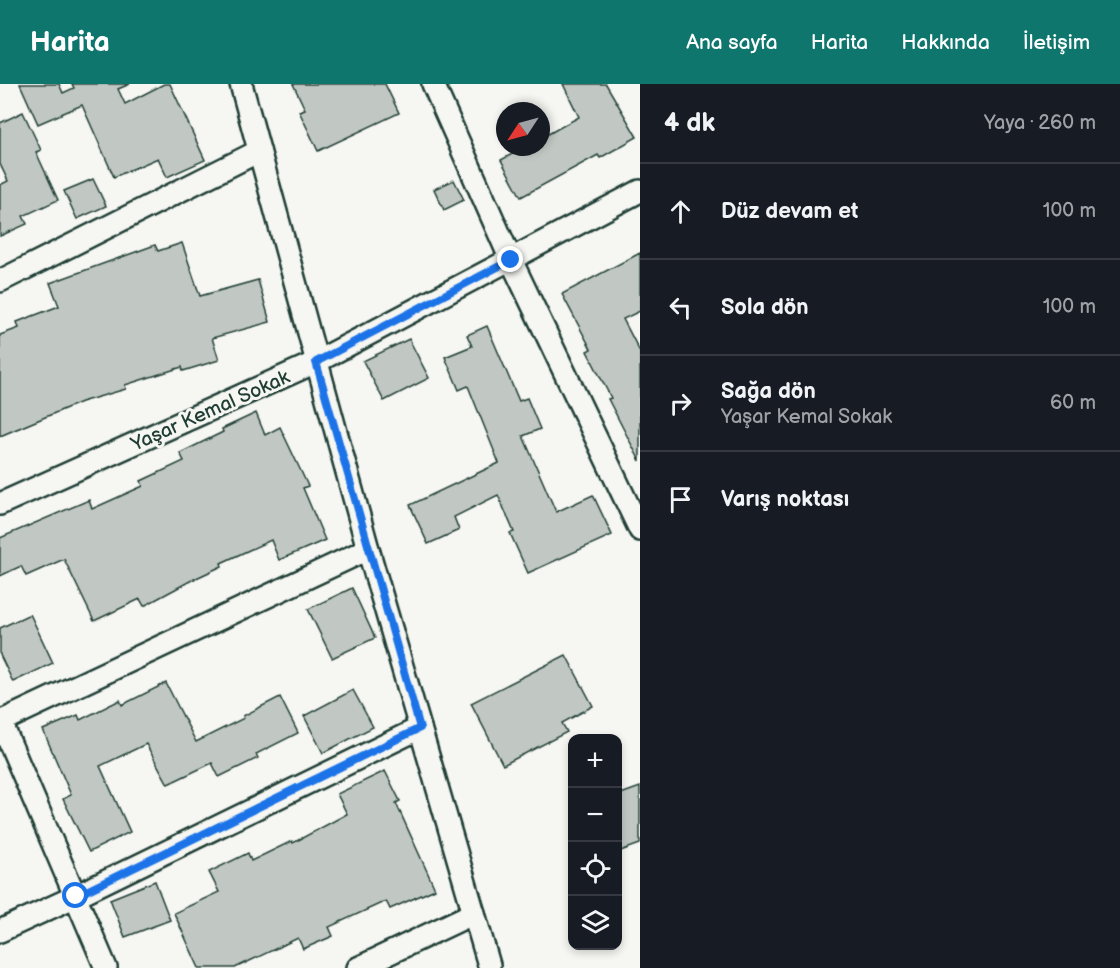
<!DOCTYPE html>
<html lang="tr">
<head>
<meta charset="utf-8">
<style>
	body { margin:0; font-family:"Balsamiq Sans",sans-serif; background:#242831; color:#f1f3f6 }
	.controls { position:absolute; right:18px; bottom:18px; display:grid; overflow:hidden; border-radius:12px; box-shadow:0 3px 9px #0003 }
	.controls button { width:54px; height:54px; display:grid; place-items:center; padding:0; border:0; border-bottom:2px solid #363941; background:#171b24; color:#f1f3f6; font:30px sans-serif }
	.compass { position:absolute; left:496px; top:18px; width:54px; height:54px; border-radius:50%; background:#171b24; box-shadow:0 3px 9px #0003; rotate:234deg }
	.stop { position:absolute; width:18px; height:18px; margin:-14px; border:4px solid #1a73e8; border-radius:50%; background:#fff }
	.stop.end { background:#1a73e8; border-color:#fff; box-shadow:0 2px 6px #0008 }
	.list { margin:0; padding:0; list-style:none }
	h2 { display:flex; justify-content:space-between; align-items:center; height:78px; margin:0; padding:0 24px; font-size:26px }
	h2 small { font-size:20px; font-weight:400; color:#9ea1a6 }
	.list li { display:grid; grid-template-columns:39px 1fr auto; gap:18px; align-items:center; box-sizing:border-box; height:96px; padding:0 24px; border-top:2px solid #363941 }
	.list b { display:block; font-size:22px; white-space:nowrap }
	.list p { margin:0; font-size:20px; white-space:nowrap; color:#9ea1a6 }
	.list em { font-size:20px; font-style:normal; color:#9ea1a6 }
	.icon { flex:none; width:33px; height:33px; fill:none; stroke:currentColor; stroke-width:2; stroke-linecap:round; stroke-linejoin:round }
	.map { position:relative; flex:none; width:640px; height:884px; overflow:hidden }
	header { display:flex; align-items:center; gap:36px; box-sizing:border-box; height:84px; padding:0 30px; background:#0f766e; color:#fff }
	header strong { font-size:28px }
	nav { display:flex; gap:33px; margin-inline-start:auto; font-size:21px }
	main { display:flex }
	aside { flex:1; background:#171b24 }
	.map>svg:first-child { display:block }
</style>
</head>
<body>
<header>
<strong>Harita</strong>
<nav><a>Ana sayfa</a><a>Harita</a><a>Hakkında</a><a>İletişim</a></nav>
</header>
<main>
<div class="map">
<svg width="640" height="884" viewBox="0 0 640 884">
	<rect width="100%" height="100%" fill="#f6f6f2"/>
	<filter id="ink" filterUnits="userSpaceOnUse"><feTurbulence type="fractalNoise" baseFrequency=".0167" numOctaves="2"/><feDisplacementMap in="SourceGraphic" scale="12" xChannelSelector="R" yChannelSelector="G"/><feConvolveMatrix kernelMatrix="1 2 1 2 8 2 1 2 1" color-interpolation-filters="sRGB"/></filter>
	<g filter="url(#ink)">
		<!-- building -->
		<g fill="#c1c8c3" stroke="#1f3d34" stroke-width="1.5">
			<path d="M20,0H59L63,9L74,4L72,0H130L118,5L125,20L164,0H170L205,76L167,93L158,74L114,93L82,21L38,40Z"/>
			<path d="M293,0H385L399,29L318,67L299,27L305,25Z"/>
			<path d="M563,0H606L637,53L600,74L598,71L521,113L501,76L525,63H541V54L579,33Z"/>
			<path d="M23,28L41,66L36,68L58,116L23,132L27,140L0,152V101L8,97L0,80V39Z"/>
			<path d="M93,95L106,122L77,135L64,107Z"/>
			<path d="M454,96L464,116L444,126L434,105Z"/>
			<path d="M182,159L200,212L258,196L270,238L212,254L219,276L183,287L182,283L125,301L126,305L81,318L0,352V251L19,244L17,238L59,222L50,199L155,161L158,167Z"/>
			<path d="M640,169V227L623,235L640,268V377L608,315L611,314L587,267L591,265L562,210Z"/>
			<path d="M487,242L519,317L527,314L540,345L523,352L556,428L593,411L612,451L528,489L510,449L514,448L498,411L454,433L459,446L428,460L410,421L499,379L468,302L459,306L445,273L472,262L467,251Z"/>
			<path d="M409,255L429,294L384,317L363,277Z"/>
			<path d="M256,329L265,351L280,343L308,402L303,404L325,456L279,476L271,456L221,479L222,482L192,496L144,522L140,515L94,537L64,475L26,492L21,482L0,492V454L89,416L92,425L143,402L141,397L184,377L180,369L223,348L222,345Z"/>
			<path d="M352,504L375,554L332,574L308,525Z"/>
			<path d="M30,530L53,579L13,598L0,571V544Z"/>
			<path d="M566,571L593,622L562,639L567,648L503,681L471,619Z"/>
			<path d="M166,599L196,658L244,634L243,632L280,613L298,649L256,670L258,674L219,693L212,679L168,700L146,660L100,682L130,748L89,768L63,715L71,711L43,646L78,631L80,636L120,616L122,621Z"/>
			<path d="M353,606L373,643L323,669L304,632Z"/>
			<path d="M385,687L400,717L396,719L435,805L390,825L386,817L329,843L333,852L303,865L298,854L235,884H199L174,829L219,808L209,788L248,769L251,777L292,757L293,759L347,730L337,710Z"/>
			<path d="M640,703V760L618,768V711Z"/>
			<path d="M155,797L170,836L125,853L110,815Z"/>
		</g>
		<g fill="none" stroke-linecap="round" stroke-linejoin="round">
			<!-- street casing -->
			<g stroke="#1f3d34" stroke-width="26">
				<g id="street">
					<path d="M241,0L368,465L489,881"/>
					<path d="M433,0L511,176L640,446"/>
					<path d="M0,197L259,67"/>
					<path d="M0,420L316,278L640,107"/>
					<path d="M0,636L106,884"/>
					<path d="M0,638L368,465"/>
					<path d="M0,847L76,812L420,644"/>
					<path d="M358,884L474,829"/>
				</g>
			</g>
			<!-- street -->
			<use href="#street" stroke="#f6f6f2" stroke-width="21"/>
		</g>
	</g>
	<g fill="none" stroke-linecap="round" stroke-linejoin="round" filter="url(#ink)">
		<!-- route -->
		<path stroke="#1a73e8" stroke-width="8" d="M76,812L420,644L316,278L511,176"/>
	</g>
	<g text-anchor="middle" stroke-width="6" stroke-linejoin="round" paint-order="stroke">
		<!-- street labels -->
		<g font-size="20" fill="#1f3d34" stroke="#f6f6f2">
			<text transform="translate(210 326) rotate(-24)" y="7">Yaşar Kemal Sokak</text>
		</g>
	</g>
</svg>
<div class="controls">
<button>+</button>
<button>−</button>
<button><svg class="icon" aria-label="locate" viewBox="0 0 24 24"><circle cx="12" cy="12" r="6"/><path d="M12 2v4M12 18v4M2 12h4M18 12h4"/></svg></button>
<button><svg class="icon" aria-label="layers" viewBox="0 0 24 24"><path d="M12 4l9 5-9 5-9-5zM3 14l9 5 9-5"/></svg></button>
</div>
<svg class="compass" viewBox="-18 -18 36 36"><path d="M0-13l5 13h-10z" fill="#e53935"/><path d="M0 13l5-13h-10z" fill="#9ea1a6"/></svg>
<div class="stop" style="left:76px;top:812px"></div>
<div class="stop end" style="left:511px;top:176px"></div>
</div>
<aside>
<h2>4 dk<small>Yaya · 260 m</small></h2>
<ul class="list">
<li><svg class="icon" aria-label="ahead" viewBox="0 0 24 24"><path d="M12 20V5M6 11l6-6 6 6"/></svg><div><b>Düz devam et</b></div><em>100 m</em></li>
<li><svg class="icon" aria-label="left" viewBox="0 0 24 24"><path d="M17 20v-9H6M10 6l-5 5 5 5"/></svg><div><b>Sola dön</b></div><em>100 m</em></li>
<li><svg class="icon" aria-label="right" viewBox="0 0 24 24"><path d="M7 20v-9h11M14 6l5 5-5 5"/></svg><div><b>Sağa dön</b><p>Yaşar Kemal Sokak</p></div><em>60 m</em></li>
<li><svg class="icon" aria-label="arrive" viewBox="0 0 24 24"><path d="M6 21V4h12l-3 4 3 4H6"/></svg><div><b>Varış noktası</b></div></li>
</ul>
</aside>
</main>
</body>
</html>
